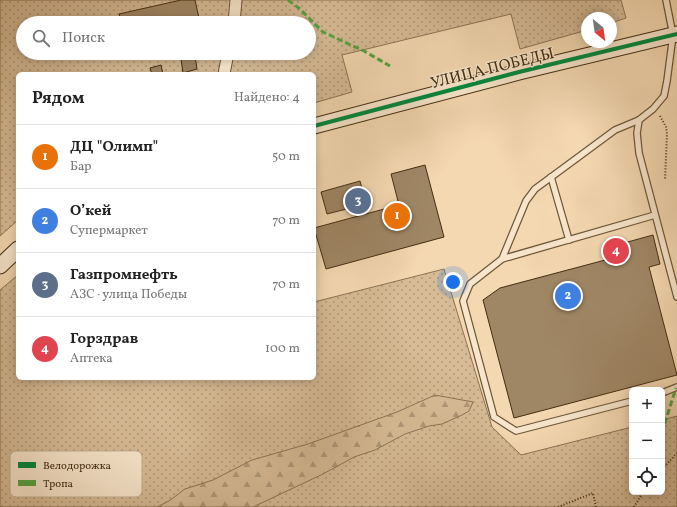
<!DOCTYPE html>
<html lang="ru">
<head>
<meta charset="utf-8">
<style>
	body { margin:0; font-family:Vollkorn,serif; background:#f2f2f2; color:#222 }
	.controls { position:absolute; right:12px; bottom:12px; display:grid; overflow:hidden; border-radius:6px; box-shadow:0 2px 10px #0003 }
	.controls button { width:36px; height:36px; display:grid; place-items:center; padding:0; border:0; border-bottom:1px solid #e0e0e0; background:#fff; color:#222; font:20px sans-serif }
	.compass { position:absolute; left:581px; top:12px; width:36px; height:36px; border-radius:50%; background:#fff; box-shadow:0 2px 10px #0003; rotate:151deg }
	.you { position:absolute; left:453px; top:282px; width:14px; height:14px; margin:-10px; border:3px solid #fff; border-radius:50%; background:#1a73e8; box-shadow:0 0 0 6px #1a73e833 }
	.badge { display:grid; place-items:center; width:26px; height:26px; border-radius:50%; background:#1a73e8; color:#fff; font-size:13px; font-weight:700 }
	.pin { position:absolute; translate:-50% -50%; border:2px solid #fff; box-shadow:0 1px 4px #0006 }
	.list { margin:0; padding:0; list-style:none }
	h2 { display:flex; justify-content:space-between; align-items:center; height:52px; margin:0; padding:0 16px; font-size:17px }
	h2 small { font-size:13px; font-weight:400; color:#767676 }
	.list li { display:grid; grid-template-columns:26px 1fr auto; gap:12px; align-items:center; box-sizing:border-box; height:64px; padding:0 16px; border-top:1px solid #e0e0e0 }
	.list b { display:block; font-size:15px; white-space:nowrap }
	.list p { margin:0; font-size:13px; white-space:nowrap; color:#767676 }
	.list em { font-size:13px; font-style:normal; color:#767676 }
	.icon { flex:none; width:22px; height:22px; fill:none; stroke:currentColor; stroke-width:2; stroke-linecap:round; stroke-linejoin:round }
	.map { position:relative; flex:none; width:677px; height:507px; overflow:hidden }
	.search { position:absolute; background:#fff; box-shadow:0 2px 10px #0003; left:16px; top:16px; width:300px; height:44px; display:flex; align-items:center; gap:10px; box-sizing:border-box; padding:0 14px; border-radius:22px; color:#767676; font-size:15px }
	.panel { position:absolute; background:#fff; box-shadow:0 2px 10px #0003; left:16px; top:72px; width:300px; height:308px; border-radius:6px }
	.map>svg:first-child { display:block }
</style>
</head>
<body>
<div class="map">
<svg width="677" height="507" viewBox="0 0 677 507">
	<defs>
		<pattern id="grass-dots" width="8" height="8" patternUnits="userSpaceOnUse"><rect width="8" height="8" fill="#d6bb96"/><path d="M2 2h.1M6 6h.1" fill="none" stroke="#af9879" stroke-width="1.8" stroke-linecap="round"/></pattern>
		<pattern id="forest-firs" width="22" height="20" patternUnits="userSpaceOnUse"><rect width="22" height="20" fill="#d6bb96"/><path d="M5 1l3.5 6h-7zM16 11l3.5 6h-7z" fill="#af9879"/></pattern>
	</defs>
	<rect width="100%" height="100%" fill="#f4d8b1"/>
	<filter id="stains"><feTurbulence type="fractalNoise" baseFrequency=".005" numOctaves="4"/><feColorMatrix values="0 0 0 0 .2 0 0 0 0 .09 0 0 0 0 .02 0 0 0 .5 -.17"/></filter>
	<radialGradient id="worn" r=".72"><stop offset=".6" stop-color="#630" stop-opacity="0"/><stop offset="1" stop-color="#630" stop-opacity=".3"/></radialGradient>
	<!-- grass -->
	<g fill="url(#grass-dots)" stroke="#8c7454" fill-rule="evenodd">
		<path d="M0,0H621L626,18L611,23V18H587V30L520,49L511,14L342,55L352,92L314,103V74H18V220L0,236ZM23,23H309V53H23Z"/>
		<path d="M444,269L492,427L521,455L632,427V492H662V420L677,416V507H0V290L18,275V378H314V302Z"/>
	</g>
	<!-- forest -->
	<path fill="url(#forest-firs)" stroke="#8c7454" d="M435,395L473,402L469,411L462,415L442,424L429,426L405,434L375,450L354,457L323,474L253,507H157L169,501L185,489L213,480L252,460L308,444L397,412Z"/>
	<!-- building -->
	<g fill="#9f8665" stroke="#422e12">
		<path d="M181,0H195L200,23H122L119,14Z"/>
		<path d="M195,56L197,69L183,73L181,59Z"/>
		<path d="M161,65L163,74H152L150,68Z"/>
		<path d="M425,165L444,237L326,269L314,228L399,205L391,174Z"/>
		<path d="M360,181L366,204L327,214L321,192Z"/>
		<path d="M653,235L660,264L649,267L677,375L514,418L483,300L500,288L609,259L606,248Z"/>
	</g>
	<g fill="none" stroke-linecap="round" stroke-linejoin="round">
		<!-- lane casing -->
		<g stroke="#6e583a" stroke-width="8">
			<g id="lane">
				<path d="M666,0L673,35L667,81L664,96L653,109L639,120L637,133L639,153L677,297"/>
				<path d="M551,177L569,240"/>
				<path d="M502,259L526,201L535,189L615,130L639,120"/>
				<path d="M662,393L677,387"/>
				<path d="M632,401L516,431L494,417L463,301L470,284L502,259L655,215"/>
			</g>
		</g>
		<!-- street casing -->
		<g stroke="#6e583a" stroke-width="13">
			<g id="street">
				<path d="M234,23L236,0"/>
				<path d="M224,74L228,53"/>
			</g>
		</g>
		<!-- secondary casing -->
		<g stroke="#422e12" stroke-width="17">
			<g id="secondary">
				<path d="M314,126L519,72L677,34"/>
				<path d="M0,266L18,249"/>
			</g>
		</g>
		<!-- path -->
		<g stroke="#422e12" stroke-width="2" stroke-dasharray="1 2" stroke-linecap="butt">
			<path d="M660,116L666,127L667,134L665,180"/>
			<path d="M662,469L677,453"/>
			<path d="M558,507L593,493L596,507"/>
			<path d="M634,507L643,492"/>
		</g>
		<!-- lane -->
		<use href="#lane" stroke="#f8e6cc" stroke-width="5.5"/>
		<!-- street -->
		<use href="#street" stroke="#f8e6cc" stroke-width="11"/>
		<!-- secondary -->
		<use href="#secondary" stroke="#f8e6cc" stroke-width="15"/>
		<!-- quiet -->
		<g stroke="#55a43f" stroke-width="3" stroke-dasharray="6 3" stroke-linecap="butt">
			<path d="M288,0L300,9L323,32L364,51L390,66"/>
			<path d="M662,432L676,388"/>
		</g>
		<!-- cycleway casing -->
		<g stroke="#f8e6cc" stroke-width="6">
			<path id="cycleway" d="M314,126L519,72L677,34"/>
		</g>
		<!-- cycleway -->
		<use href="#cycleway" stroke="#00873e" stroke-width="4"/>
	</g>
	<g text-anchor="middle" stroke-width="3" stroke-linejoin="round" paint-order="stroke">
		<!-- street labels -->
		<g font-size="16" fill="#422e12" stroke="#f8e6cc">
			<text transform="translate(492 67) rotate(-14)" y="6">УЛИЦА ПОБЕДЫ</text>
		</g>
	</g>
	<!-- legend -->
	<rect x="10" y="451" width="132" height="46" rx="6" fill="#f8e6cc" stroke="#c1af94" stroke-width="1"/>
	<rect x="18" y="462" width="18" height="6" fill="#00873e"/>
	<rect x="18" y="480" width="18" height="6" fill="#55a43f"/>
	<g font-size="11" fill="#422e12">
		<text x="43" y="469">Велодорожка</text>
		<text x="43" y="487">Тропа</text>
	</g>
	<rect width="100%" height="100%" filter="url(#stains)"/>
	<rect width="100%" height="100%" fill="url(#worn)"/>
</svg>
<div class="controls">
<button>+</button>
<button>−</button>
<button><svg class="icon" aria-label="locate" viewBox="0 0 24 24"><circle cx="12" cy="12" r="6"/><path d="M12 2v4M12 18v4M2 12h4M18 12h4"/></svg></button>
</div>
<svg class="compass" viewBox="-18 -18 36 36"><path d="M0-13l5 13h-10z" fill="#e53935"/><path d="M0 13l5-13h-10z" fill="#767676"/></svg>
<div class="you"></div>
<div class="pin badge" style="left:397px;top:216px;background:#e8710a">1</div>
<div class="pin badge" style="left:568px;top:296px;background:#3f7fe0">2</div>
<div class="pin badge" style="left:358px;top:201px;background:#5c6f8a">3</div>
<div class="pin badge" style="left:616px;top:251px;background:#e0444e">4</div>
<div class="search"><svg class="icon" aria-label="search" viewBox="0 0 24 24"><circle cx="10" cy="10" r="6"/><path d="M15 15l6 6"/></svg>Поиск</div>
<section class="panel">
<h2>Рядом<small>Найдено: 4</small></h2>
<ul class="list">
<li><span class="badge" style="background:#e8710a">1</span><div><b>ДЦ &quot;Олимп&quot;</b><p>Бар</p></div><em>50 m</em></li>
<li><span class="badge" style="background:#3f7fe0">2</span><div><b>О’кей</b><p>Супермаркет</p></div><em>70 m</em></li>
<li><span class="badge" style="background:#5c6f8a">3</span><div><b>Газпромнефть</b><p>АЗС · улица Победы</p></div><em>70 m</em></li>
<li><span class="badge" style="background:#e0444e">4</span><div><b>Горздрав</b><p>Аптека</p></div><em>100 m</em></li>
</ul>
</section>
</div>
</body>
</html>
